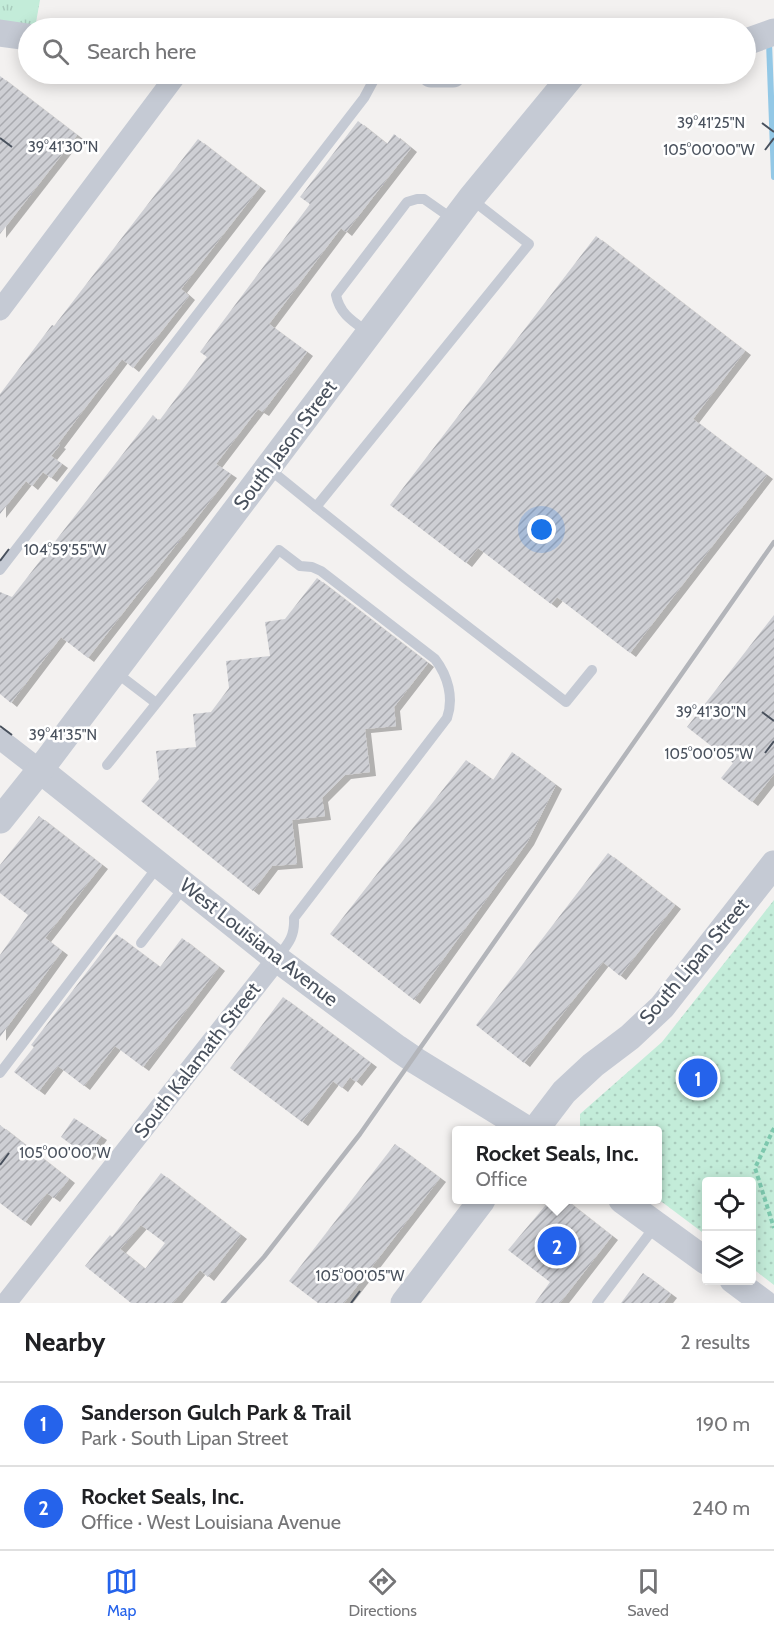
<!DOCTYPE html>
<html lang="en">
<head>
<meta charset="utf-8">
<style>
	body { margin:0; font-family:Cabin,sans-serif; background:#f2f2f2; color:#202124 }
	.controls { position:absolute; right:18px; bottom:18px; display:grid; overflow:hidden; border-radius:6px; box-shadow:0 3px 15px #0003 }
	.controls button { width:54px; height:54px; display:grid; place-items:center; padding:0; border:0; border-bottom:2px solid #e0e0e0; background:#fff; color:#202124; font:30px sans-serif }
	.you { position:absolute; left:542px; top:530px; width:21px; height:21px; margin:-15px; border:4px solid #fff; border-radius:50%; background:#1a73e8; box-shadow:0 0 0 9px #1a73e833 }
	.badge { display:grid; place-items:center; width:39px; height:39px; border-radius:50%; background:#2563eb; color:#fff; font-size:20px; font-weight:700 }
	.pin { position:absolute; translate:-50% -50%; border:3px solid #fff; box-shadow:0 2px 6px #0006 }
	.popup { position:absolute; left:452px; top:1126px; width:210px; height:78px; box-sizing:border-box; display:grid; place-content:center; border-radius:6px; background:#fff; filter:drop-shadow(0 2px 4px #0005); font-size:20px; white-space:nowrap; color:#757577 }
	.popup b { font-size:22px; color:#202124 }
	.popup::after { content:''; position:absolute; left:50%; top:100%; margin-left:-12px; border:12px solid transparent; border-top-color:#fff }
	.list { margin:0; padding:0; list-style:none }
	h2 { display:flex; justify-content:space-between; align-items:center; height:78px; margin:0; padding:0 24px; font-size:26px }
	h2 small { font-size:20px; font-weight:400; color:#757577 }
	.list li { display:grid; grid-template-columns:39px 1fr auto; gap:18px; align-items:center; box-sizing:border-box; height:84px; padding:0 24px; border-top:2px solid #e0e0e0 }
	.list b { display:block; font-size:22px; white-space:nowrap }
	.list p { margin:0; font-size:20px; white-space:nowrap; color:#757577 }
	.list em { font-size:20px; font-style:normal; color:#757577 }
	.icon { flex:none; width:33px; height:33px; fill:none; stroke:currentColor; stroke-width:2; stroke-linecap:round; stroke-linejoin:round }
	.map { position:relative; flex:none; width:774px; height:1303px; overflow:hidden }
	.search { position:absolute; background:#fff; box-shadow:0 3px 15px #0003; left:18px; right:18px; top:18px; height:66px; display:flex; align-items:center; gap:15px; box-sizing:border-box; padding:0 21px; border-radius:33px; color:#757577; font-size:22px }
	.sheet { height:246px; background:#fff }
	nav { display:flex; justify-content:space-around; align-items:center; box-sizing:border-box; height:84px; border-top:2px solid #e0e0e0; background:#fff; font-size:16px; color:#757577 }
	nav a { display:grid; justify-items:center; gap:3px }
	nav .on { color:#2563eb }
	.map>svg:first-child { display:block }
</style>
</head>
<body>
<div class="map">
<svg width="774" height="1303" viewBox="0 0 774 1303">
	<defs>
		<pattern id="grass-tufts" width="24" height="20" patternUnits="userSpaceOnUse" patternTransform="scale(1.5)"><rect width="24" height="20" fill="#c3ecd9"/><path d="M3 7l-1-3M5 7V3M7 7l1-3M15 17l-1-3M17 17v-4M19 17l1-3" fill="none" stroke="#a9ccbd"/></pattern>
		<pattern id="park-dots" width="8" height="8" patternUnits="userSpaceOnUse" patternTransform="scale(1.5)"><rect width="8" height="8" fill="#c3ecd9"/><path d="M2 2h.1M6 6h.1" fill="none" stroke="#a9ccbd" stroke-width="1.8" stroke-linecap="round"/></pattern>
		<pattern id="building-hatch" width="6" height="6" patternUnits="userSpaceOnUse" patternTransform="scale(1.5)"><rect width="6" height="6" fill="#cecfd4"/><path d="M-1 1l2-2M0 6l6-6M5 7l2-2" fill="none" stroke="#a9aaaf"/></pattern>
		<filter id="shadow"><feDropShadow dx="6" dy="4" stdDeviation="0" flood-color="#0004"/></filter>
	</defs>
	<rect width="100%" height="100%" fill="#f3f1f0"/>
	<!-- grass -->
	<path fill="url(#grass-tufts)" d="M0,0H40L35,28L0,25Z"/>
	<!-- park -->
	<path fill="url(#park-dots)" d="M774,900V1285L752,1268V1182H706V1235L658,1199V1130H580V1114L662,1042Z"/>
	<g fill="none" stroke-linecap="round" stroke-linejoin="round">
		<!-- stream -->
		<path stroke="#93c8e6" stroke-width="6" d="M769,42L774,177"/>
	</g>
	<!-- building -->
	<g fill="url(#building-hatch)" fill-rule="evenodd" filter="url(#shadow)">
		<path d="M0,76L77,135L0,234Z"/>
		<path d="M358,121L387,144L394,134L411,148L346,232L341,228L269,324L307,352L263,412L258,409L216,464L231,474L88,658L61,637L11,703L0,694V592L12,597L153,415L159,421L207,357L200,352L310,204L300,197Z"/>
		<path d="M198,139L260,187L181,289L189,296L133,368L122,359L58,444L60,445L51,456L62,464L51,478L43,472L32,486L26,481L0,514V394L52,325L54,326Z"/>
		<path d="M596,236L745,351L693,419L767,475L630,653L557,597L551,604L478,548L466,563L390,505Z"/>
		<path d="M317,578L428,663L394,707L396,726L365,729L370,772L345,775L322,798L325,816L292,820L297,864L272,866L253,891L141,801L159,779L156,751L196,747L193,714L211,712L229,688L226,661L270,656L265,622L285,619Z"/>
		<path d="M774,615V774L752,802L721,778L733,763L687,727Z"/>
		<path d="M512,752L556,785L528,841L414,1000L330,934L466,760L493,780Z"/>
		<path d="M39,816L102,865L45,938L62,951L0,1037V955L28,915L0,893V865Z"/>
		<path d="M608,853L675,905L620,976L603,962L524,1063L476,1025Z"/>
		<path d="M116,934L160,967L182,938L219,967L143,1067L115,1046L84,1086L58,1066L39,1091L14,1072L34,1047L31,1045Z"/>
		<path d="M283,997L371,1063L356,1082L350,1077L342,1088L333,1081L302,1122L230,1068Z"/>
		<path d="M74,1118L101,1136L87,1156L61,1137Z"/>
		<path d="M0,1125L69,1179L54,1198L47,1193L25,1222L0,1203Z"/>
		<path d="M395,1144L440,1178L344,1303H318L289,1281Z"/>
		<path d="M161,1173L241,1235L208,1277L200,1270L173,1303H131L85,1266L110,1235L112,1237ZM141,1225L165,1243L145,1269L120,1249Z"/>
		<path d="M550,1200H566L612,1236L560,1303H535L550,1282L508,1250Z"/>
		<path d="M643,1273L671,1294L664,1303H621Z"/>
	</g>
	<g fill="none" stroke-linecap="round" stroke-linejoin="round">
		<!-- path -->
		<path stroke="#7dc8ae" stroke-width="4" stroke-dasharray="4.5 3" stroke-linecap="butt" d="M774,1128L755,1168L774,1228"/>
		<!-- service -->
		<g stroke="#c5cad4" stroke-width="10">
			<path d="M369,333C354,322 340,315 336,295L407,202L417,199H424L454,220"/>
			<path d="M268,468L316,507L529,244L471,199"/>
			<path d="M316,507L406,579L566,702L592,670"/>
			<path d="M0,570L364,98L377,74"/>
			<path d="M114,671L156,703"/>
			<path d="M107,765L279,550L300,566L312,567L321,571L435,659C448,676 454,698 447,718L294,918C295,937 288,944 277,958"/>
			<path d="M141,943L185,886"/>
			<path d="M0,1073L159,865"/>
			<path d="M597,1303L656,1225"/>
		</g>
		<!-- minor -->
		<g stroke="#c5cad4" stroke-width="21">
			<path d="M0,310L177,74"/>
			<path d="M0,739L40,770"/>
			<path d="M6,1303L277,959"/>
		</g>
		<!-- tertiary -->
		<g stroke="#c5cad4" stroke-width="27">
			<path d="M0,33L28,37"/>
			<path d="M746,42L774,32"/>
			<path d="M431,74H453"/>
			<path d="M40,770L277,959L397,1048L416,1061L528,1130"/>
			<path d="M0,820L40,770L471,198L573,74"/>
			<path d="M535,1130L564,1092L593,1065L630,1037L662,1007L774,864"/>
			<path d="M622,1200L706,1261"/>
			<path d="M733,1280L764,1303"/>
			<path d="M404,1303L482,1200"/>
		</g>
		<!-- rail -->
		<path stroke="#b3b5ba" stroke-width="4.5" d="M223,1303L264,1257L360,1134L774,542"/>
	</g>
	<!-- ticks -->
	<path fill="none" stroke="#49515d" stroke-width="2" d="M762,123L774,132M0,138L12,147M765,150L774,138M0,561L9,549M762,712L774,721M0,726L12,735M765,753L774,741M0,1165L9,1153M351,1303L360,1291"/>
	<g text-anchor="middle" stroke-width="5" stroke-linejoin="round" paint-order="stroke">
		<!-- street labels -->
		<g font-size="20" fill="#49515d" stroke="#fff">
			<text transform="translate(285 445) rotate(-53)" y="7">South Jason Street</text>
			<text transform="translate(259 942) rotate(38)" y="7">West Louisiana Avenue</text>
			<text transform="translate(694 961) rotate(-50)" y="7">South Lipan Street</text>
			<text transform="translate(197 1060) rotate(-52)" y="7">South Kalamath Street</text>
		</g>
	</g>
	<g font-size="15" text-anchor="middle" fill="#49515d" stroke="#fff" stroke-width="5" stroke-linejoin="round" paint-order="stroke">
		<text x="711" y="128">39°41'25"N</text>
		<text x="63" y="152">39°41'30"N</text>
		<text x="709" y="155">105°00'00"W</text>
		<text x="65" y="555">104°59'55"W</text>
		<text x="711" y="717">39°41'30"N</text>
		<text x="63" y="740">39°41'35"N</text>
		<text x="709" y="759">105°00'05"W</text>
		<text x="65" y="1158">105°00'00"W</text>
		<text x="360" y="1281">105°00'05"W</text>
	</g>
</svg>
<div class="controls">
<button><svg class="icon" aria-label="locate" viewBox="0 0 24 24"><circle cx="12" cy="12" r="6"/><path d="M12 2v4M12 18v4M2 12h4M18 12h4"/></svg></button>
<button><svg class="icon" aria-label="layers" viewBox="0 0 24 24"><path d="M12 4l9 5-9 5-9-5zM3 14l9 5 9-5"/></svg></button>
</div>
<div class="you"></div>
<div class="pin badge" style="left:698px;top:1078px">1</div>
<div class="pin badge" style="left:557px;top:1246px">2</div>
<div class="popup"><b>Rocket Seals, Inc.</b>Office</div>
<div class="search"><svg class="icon" aria-label="search" viewBox="0 0 24 24"><circle cx="10" cy="10" r="6"/><path d="M15 15l6 6"/></svg>Search here</div>
</div>
<section class="sheet">
<h2>Nearby<small>2 results</small></h2>
<ul class="list">
<li><span class="badge">1</span><div><b>Sanderson Gulch Park &amp; Trail</b><p>Park · South Lipan Street</p></div><em>190 m</em></li>
<li><span class="badge">2</span><div><b>Rocket Seals, Inc.</b><p>Office · West Louisiana Avenue</p></div><em>240 m</em></li>
</ul>
</section>
<nav>
<a class="on"><svg class="icon" aria-label="map" viewBox="0 0 24 24"><path d="M3 6l6-2 6 2 6-2v14l-6 2-6-2-6 2zM9 4v14M15 6v14"/></svg>Map</a>
<a><svg class="icon" aria-label="directions" viewBox="0 0 24 24"><path d="M12 3l9 9-9 9-9-9zM9 14v-3h6M13 9l2 2-2 2"/></svg>Directions</a>
<a><svg class="icon" aria-label="saved" viewBox="0 0 24 24"><path d="M7 4h10v16l-5-4-5 4z"/></svg>Saved</a>
</nav>
</body>
</html>
